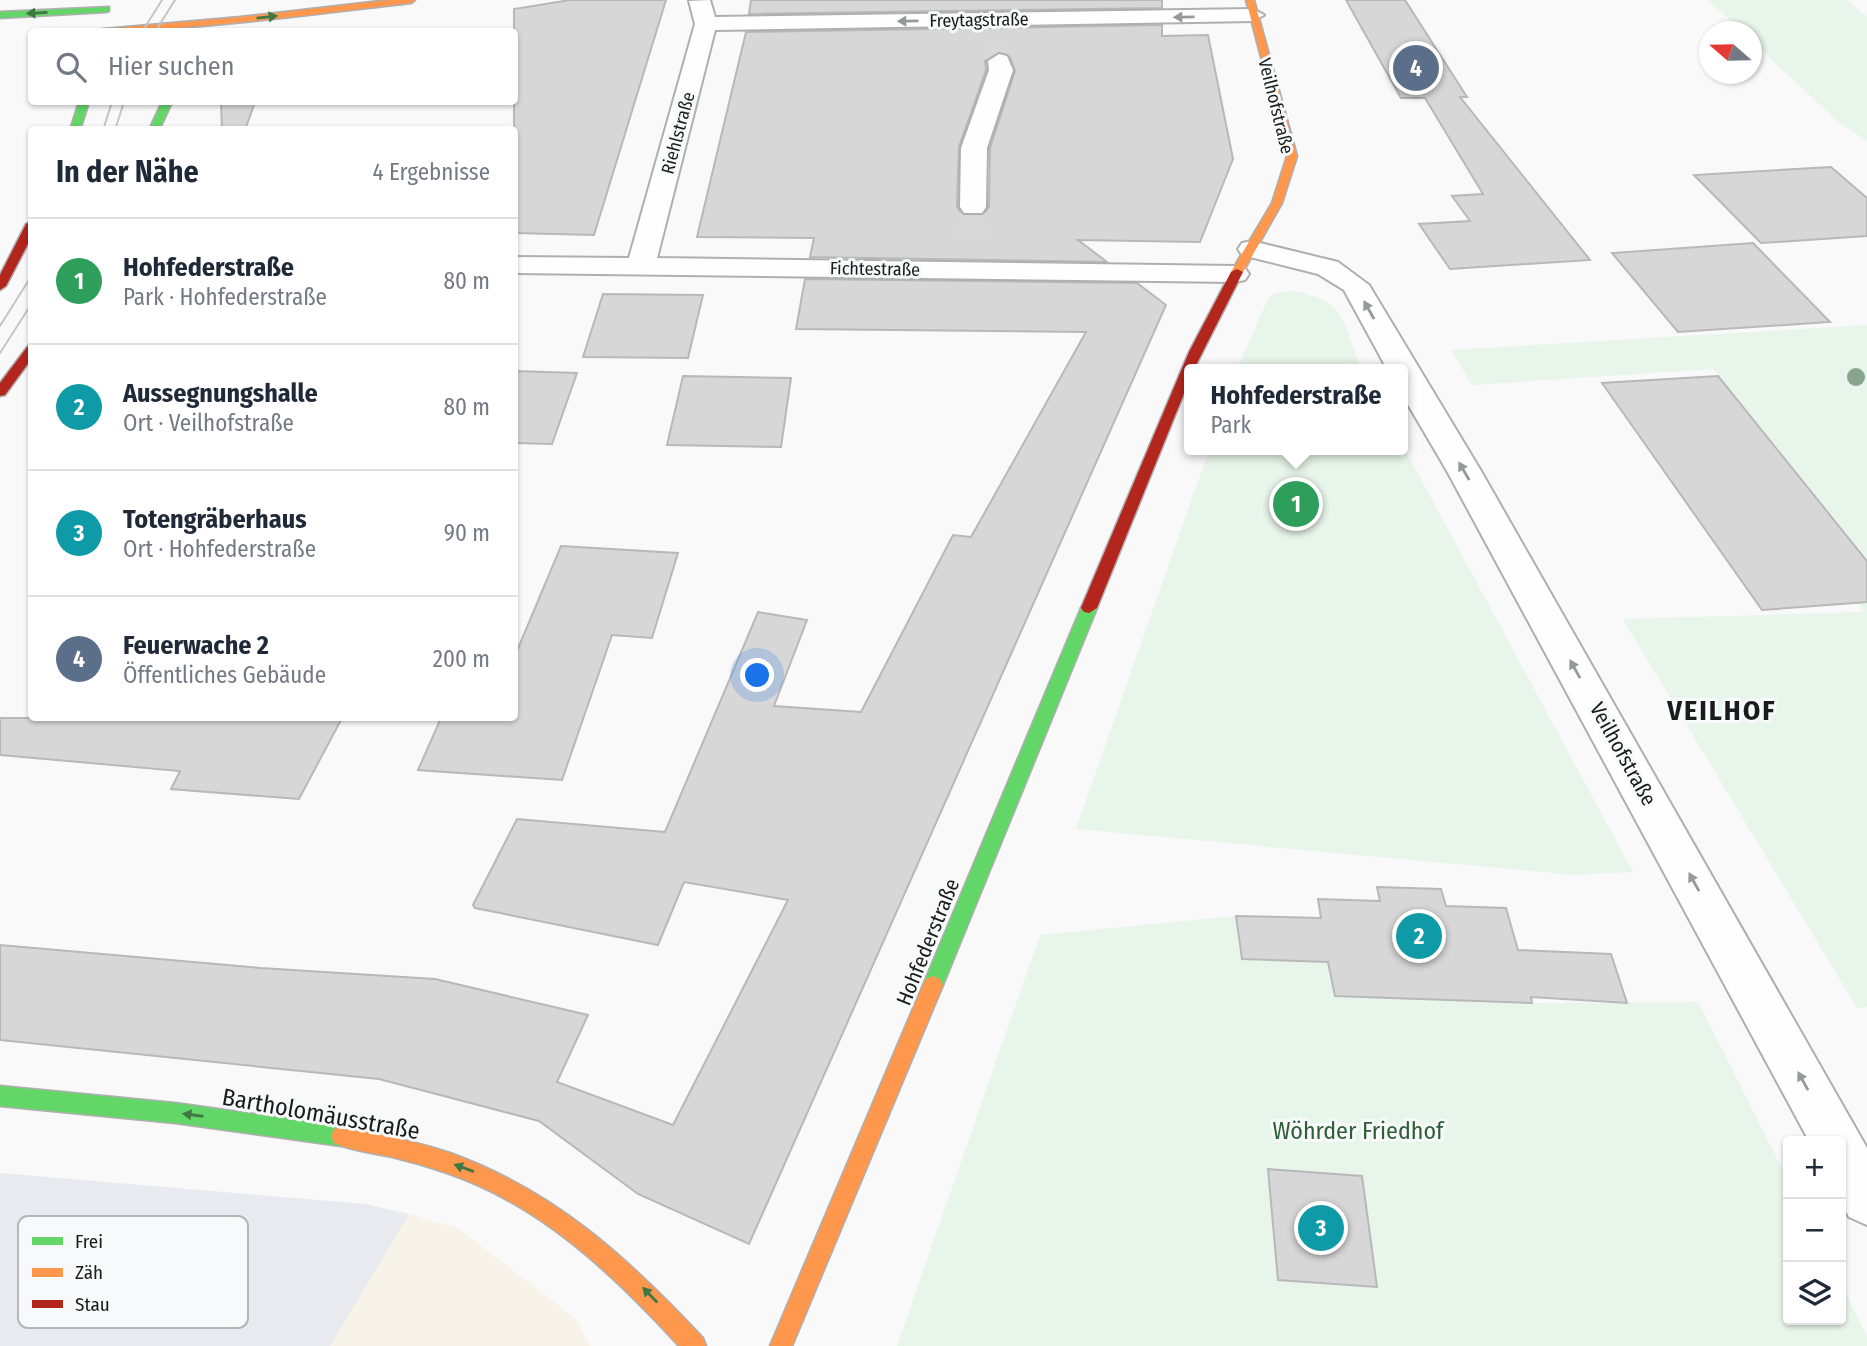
<!DOCTYPE html>
<html lang="de">
<head>
<meta charset="utf-8">
<style>
	body { margin:0; font-family:"Fira Sans Condensed",sans-serif; background:#f2f2f3; color:#1f2937 }
	.controls { position:absolute; right:21px; bottom:21px; display:grid; overflow:hidden; border-radius:7px; box-shadow:0 2px 5px #0004 }
	.controls button { width:63px; height:63px; display:grid; place-items:center; padding:0; border:0; border-bottom:2px solid #e0e1e3; background:#fff; color:#1f2937; font:35px sans-serif }
	.compass { position:absolute; left:1699px; top:21px; width:63px; height:63px; border-radius:50%; background:#fff; box-shadow:0 2px 5px #0004; rotate:290deg }
	.you { position:absolute; left:758px; top:676px; width:24px; height:24px; margin:-18px; border:5px solid #fff; border-radius:50%; background:#1a73e8; box-shadow:0 0 0 10px #1a73e833 }
	.badge { display:grid; place-items:center; width:46px; height:46px; border-radius:50%; background:#686969; color:#fff; font-size:23px; font-weight:700 }
	.pin { position:absolute; translate:-50% -50%; border:4px solid #fff; box-shadow:0 2px 7px #0006 }
	.popup { position:absolute; left:1184px; top:364px; width:224px; height:91px; box-sizing:border-box; display:grid; place-content:center; border-radius:7px; background:#fff; filter:drop-shadow(0 2px 5px #0005); font-size:23px; white-space:nowrap; color:#747a83 }
	.popup b { font-size:26px; color:#1f2937 }
	.popup::after { content:''; position:absolute; left:50%; top:100%; margin-left:-14px; border:14px solid transparent; border-top-color:#fff }
	.list { margin:0; padding:0; list-style:none }
	h2 { display:flex; justify-content:space-between; align-items:center; height:91px; margin:0; padding:0 28px; font-size:30px }
	h2 small { font-size:23px; font-weight:400; color:#747a83 }
	.list li { display:grid; grid-template-columns:46px 1fr auto; gap:21px; align-items:center; box-sizing:border-box; height:126px; padding:0 28px; border-top:2px solid #e0e1e3 }
	.list b { display:block; font-size:26px; white-space:nowrap }
	.list p { margin:0; font-size:23px; white-space:nowrap; color:#747a83 }
	.list em { font-size:23px; font-style:normal; color:#747a83 }
	.icon { flex:none; width:38px; height:38px; fill:none; stroke:currentColor; stroke-width:2; stroke-linecap:round; stroke-linejoin:round }
	.map { position:relative; flex:none; width:1867px; height:1346px; overflow:hidden }
	.search { position:absolute; background:#fff; box-shadow:0 2px 5px #0004; left:28px; top:28px; width:490px; height:77px; display:flex; align-items:center; gap:18px; box-sizing:border-box; padding:0 24px; border-radius:7px; color:#747a83; font-size:26px }
	.panel { position:absolute; background:#fff; box-shadow:0 2px 5px #0004; left:28px; top:126px; width:490px; height:595px; border-radius:7px }
	.map>svg:first-child { display:block }
</style>
</head>
<body>
<div class="map">
<svg width="1867" height="1346" viewBox="0 0 1867 1346">
	<rect width="100%" height="100%" fill="#f9f9fa"/>
	<!-- industrial -->
	<path fill="#f8f3e8" d="M409,1214L458,1228L576,1319L590,1346H330Z"/>
	<!-- built -->
	<path fill="#e8eaef" d="M0,1173L365,1204L409,1214L330,1346H0Z"/>
	<!-- green -->
	<g fill="#e8f5ea">
		<path d="M1708,0H1847L1867,17V141L1837,121L1752,41V32L1742,31Z"/>
		<path d="M1295,291C1352,304 1341,324 1362,369H1237L1268,299L1275,293Z"/>
		<path d="M1867,325V558L1713,369L1472,385L1451,350Z"/>
		<path d="M1403,446L1633,872L1575,875L1076,829L1209,450H1403Z"/>
		<path d="M1867,594V1007L1857,1008L1623,619L1864,612L1852,595Z"/>
		<path d="M1377,887L1441,889L1446,906L1519,953L1533,1003L1698,1002L1788,1180V1320H1841V1284L1867,1336V1346H897L1040,935L1236,916L1320,918L1318,899L1380,901Z"/>
	</g>
	<!-- building -->
	<g fill="#d7d7d8" stroke="#b8b8b8" stroke-width="2" fill-rule="evenodd">
		<path d="M570,0H666L594,235L514,233V9Z"/>
		<path d="M751,0H1162V8L749,14Z"/>
		<path d="M1346,0H1405L1467,97H1460L1590,260L1450,269L1419,224L1470,221L1452,196L1483,194L1425,98H1401Z"/>
		<path d="M1162,25V36L1208,35L1233,159L1200,242L1078,240L1107,262L810,257L814,238L697,237L746,32ZM1000,51L1009,55L1015,71L990,148L989,207L982,216H964L957,207L959,147L986,70L985,61Z"/>
		<path d="M221,102H255L245,130H222Z"/>
		<path d="M1831,167L1867,198V236L1761,243L1694,175Z"/>
		<path d="M1753,243L1830,322L1678,332L1612,253Z"/>
		<path d="M805,279L1137,283L1166,305L749,1244L638,1194L539,1121L379,1079L0,1040V945L261,968L435,979L588,1015L557,1082L673,1125L788,900L684,882L658,945L475,908L473,905L517,819L665,832L758,612L807,620L774,706L861,712L953,535L971,537L1086,332L796,329Z"/>
		<path d="M603,294L703,295L688,358L583,357Z"/>
		<path d="M514,371L577,373L552,444L514,443Z"/>
		<path d="M683,376L791,378L781,447L667,445Z"/>
		<path d="M1718,376L1867,561V602L1762,610L1602,383Z"/>
		<path d="M561,546L678,553L652,638L612,635L562,780L418,770L441,718H514V658Z"/>
		<path d="M0,718H342L299,799L171,789L180,771L0,755Z"/>
		<path d="M1377,887L1441,889L1446,906L1506,908L1518,950L1611,954L1627,1003L1531,997L1532,1003L1335,996L1328,962L1242,959L1236,916L1321,918L1318,899L1380,901Z"/>
		<path d="M1268,1169L1362,1176L1377,1287L1278,1280Z"/>
	</g>
	<g fill="none" stroke-linecap="round" stroke-linejoin="round">
		<!-- street-tunnel-far1 -->
		<g stroke="#d8d8d9" stroke-width="24" stroke-dasharray="24 12" stroke-linecap="butt">
			<path d="M993,38L999,61"/>
			<path d="M972,227L973,207"/>
		</g>
		<!-- street-tunnel -->
		<path stroke="#d8d8d9" stroke-width="31" stroke-dasharray="31 15" stroke-linecap="butt" d="M972,240V225"/>
		<!-- street casing -->
		<g stroke="#afafb0" stroke-width="4">
			<g id="street">
				<path d="M710,0L715,17L1253,9L1264,15L1253,21L715,30L657,258L1235,266L1245,268L1249,274L1245,280L1235,282L514,273V257L629,258L695,24L689,1Z"/>
				<path d="M999,54L1007,56L1013,70L987,148L986,207L982,213H964L960,207L961,148L989,70L988,61Z"/>
				<path d="M1252,241L1338,262L1369,285L1481,471L1867,1148V1225L1849,1217L1841,1202V1141H1809L1447,471L1403,396V369H1387L1344,290L1318,274L1242,255L1238,249L1242,243Z"/>
			</g>
		</g>
		<!-- fast casing -->
		<g stroke="#afafb0" stroke-width="3">
			<g id="fast">
				<path d="M109,7V11L106,12L0,18V12Z"/>
				<path d="M79,102H89L80,130H70Z"/>
				<path d="M162,102H172L159,130H149Z"/>
				<path d="M1089,603L1097,608L943,985L940,991L933,994L926,991L923,985L1081,608Z"/>
				<path d="M0,1086L175,1103L341,1126L348,1129L351,1136L348,1143L341,1146L175,1123L0,1106Z"/>
			</g>
		</g>
		<!-- slow casing -->
		<g stroke="#afafb0" stroke-width="3">
			<g id="slow">
				<path d="M389,0H415L411,3C298,16 184,32 70,32L240,17Z"/>
				<path d="M1246,0H1254L1297,156L1282,203L1243,272L1237,275L1231,272L1272,203L1287,156Z"/>
				<path d="M933,976L940,979L943,985L792,1346H770L923,985L926,979Z"/>
				<path d="M341,1126C378,1134 415,1141 450,1153C555,1191 628,1258 703,1338L706,1346H679C614,1275 541,1205 447,1173C430,1167 413,1162 396,1158C375,1153 353,1151 334,1143L331,1136L334,1129Z"/>
			</g>
		</g>
		<!-- jam casing -->
		<g stroke="#afafb0" stroke-width="3">
			<g id="jam">
				<path d="M32,221V236L6,286L0,290V275L26,224Z"/>
				<path d="M1237,269L1243,272L1194,369H1189V381L1097,608L1089,613L1084,612L1081,608L1189,352L1231,272Z"/>
				<path d="M32,345V358L5,395L0,396V383L28,346Z"/>
			</g>
		</g>
		<!-- street -->
		<use href="#street" fill="#fefefe" fill-rule="evenodd"/>
		<!-- fast -->
		<use href="#fast" fill="#63d668" fill-rule="evenodd"/>
		<!-- slow -->
		<use href="#slow" fill="#ff974d" fill-rule="evenodd"/>
		<!-- jam -->
		<use href="#jam" fill="#b3261e" fill-rule="evenodd"/>
		<!-- tram -->
		<g stroke="#c4c5c5" stroke-width="2">
			<path d="M142,32L162,0"/>
			<path d="M155,32L175,0"/>
			<path d="M103,130L112,102"/>
			<path d="M115,130L124,102"/>
			<path d="M0,326L32,275"/>
			<path d="M0,353L32,303"/>
		</g>
	</g>
	<!-- trees -->
	<circle fill="#89a48e" cx="1856" cy="377" r="9"/>
	<!-- one-way arrows -->
	<defs><path id="oneway-solid" d="M-6-.8H1V-3.2L6.5 0L1 3.2V.8H-6Z" transform="scale(1.75)"/></defs>
	<g fill="#3e7842">
		<use href="#oneway-solid" transform="translate(37 13) rotate(177)"/>
		<use href="#oneway-solid" transform="translate(267 17) rotate(-6)"/>
		<use href="#oneway-solid" transform="translate(193 1115) rotate(-172)"/>
		<use href="#oneway-solid" transform="translate(464 1168) rotate(-160)"/>
		<use href="#oneway-solid" transform="translate(650 1295) rotate(-134)"/>
	</g>
	<g fill="#979898">
		<use href="#oneway-solid" transform="translate(1184 17) rotate(179)"/>
		<use href="#oneway-solid" transform="translate(908 21) rotate(179)"/>
		<use href="#oneway-solid" transform="translate(1369 310) rotate(-119)"/>
		<use href="#oneway-solid" transform="translate(1464 471) rotate(-120)"/>
		<use href="#oneway-solid" transform="translate(1575 669) rotate(-119)"/>
		<use href="#oneway-solid" transform="translate(1694 882) rotate(-119)"/>
		<use href="#oneway-solid" transform="translate(1803 1081) rotate(-119)"/>
	</g>
	<g text-anchor="middle" stroke-width="6" stroke-linejoin="round" paint-order="stroke">
		<!-- far-street labels -->
		<g font-size="18" fill="#1a1b1b" stroke="#f8f9fb">
			<text transform="translate(979 20) rotate(-1)" y="6">Freytagstraße</text>
			<text transform="translate(1276 106) rotate(76)" y="6">Veilhofstraße</text>
			<text transform="translate(678 133) rotate(-75)" y="6">Riehlstraße</text>
			<text transform="translate(875 269) rotate(1)" y="6">Fichtestraße</text>
		</g>
		<!-- street labels -->
		<g font-size="21" fill="#1a1b1b" stroke="#f8f9fb">
			<text transform="translate(1623 754) rotate(61)" y="7">Veilhofstraße</text>
			<text transform="translate(928 942) rotate(-68)" y="7">Hohfederstraße</text>
		</g>
		<!-- near-street labels -->
		<g font-size="24" fill="#1a1b1b" stroke="#f8f9fb">
			<text transform="translate(321 1114) rotate(10)" y="8">Bartholomäusstraße</text>
		</g>
		<!-- near-park labels -->
		<g font-size="24" fill="#2e5f36" stroke="#f8f9fb">
			<text x="1358" y="1139">Wöhrder Friedhof</text>
		</g>
		<!-- district labels -->
		<g font-size="28" font-weight="bold" letter-spacing="2" fill="#1a1b1b" stroke="#f8f9fb">
			<text x="1722" y="720">VEILHOF</text>
		</g>
	</g>
	<!-- legend -->
	<rect x="18" y="1216" width="230" height="112" rx="10" fill="#f8f9fb" stroke="#b5b6b8" stroke-width="2"/>
	<rect x="32" y="1237" width="31" height="8" fill="#63d668"/>
	<rect x="32" y="1268" width="31" height="9" fill="#ff974d"/>
	<rect x="32" y="1300" width="31" height="8" fill="#b3261e"/>
	<g font-size="19" fill="#1a1b1b">
		<text x="75" y="1248">Frei</text>
		<text x="75" y="1279">Zäh</text>
		<text x="75" y="1311">Stau</text>
	</g>
</svg>
<div class="controls">
<button>+</button>
<button>−</button>
<button><svg class="icon" aria-label="layers" viewBox="0 0 24 24"><path d="M12 4l9 5-9 5-9-5zM3 14l9 5 9-5"/></svg></button>
</div>
<svg class="compass" viewBox="-18 -18 36 36"><path d="M0-13l5 13h-10z" fill="#e53935"/><path d="M0 13l5-13h-10z" fill="#747a83"/></svg>
<div class="you"></div>
<div class="pin badge" style="left:1296px;top:504px;background:#2e9e5b">1</div>
<div class="popup"><b>Hohfederstraße</b>Park</div>
<div class="pin badge" style="left:1419px;top:936px;background:#0f9aa8">2</div>
<div class="pin badge" style="left:1321px;top:1228px;background:#0f9aa8">3</div>
<div class="pin badge" style="left:1416px;top:68px;background:#5c6f8a">4</div>
<div class="search"><svg class="icon" aria-label="search" viewBox="0 0 24 24"><circle cx="10" cy="10" r="6"/><path d="M15 15l6 6"/></svg>Hier suchen</div>
<section class="panel">
<h2>In der Nähe<small>4 Ergebnisse</small></h2>
<ul class="list">
<li><span class="badge" style="background:#2e9e5b">1</span><div><b>Hohfederstraße</b><p>Park · Hohfederstraße</p></div><em>80 m</em></li>
<li><span class="badge" style="background:#0f9aa8">2</span><div><b>Aussegnungshalle</b><p>Ort · Veilhofstraße</p></div><em>80 m</em></li>
<li><span class="badge" style="background:#0f9aa8">3</span><div><b>Totengräberhaus</b><p>Ort · Hohfederstraße</p></div><em>90 m</em></li>
<li><span class="badge" style="background:#5c6f8a">4</span><div><b>Feuerwache 2</b><p>Öffentliches Gebäude</p></div><em>200 m</em></li>
</ul>
</section>
</div>
</body>
</html>
